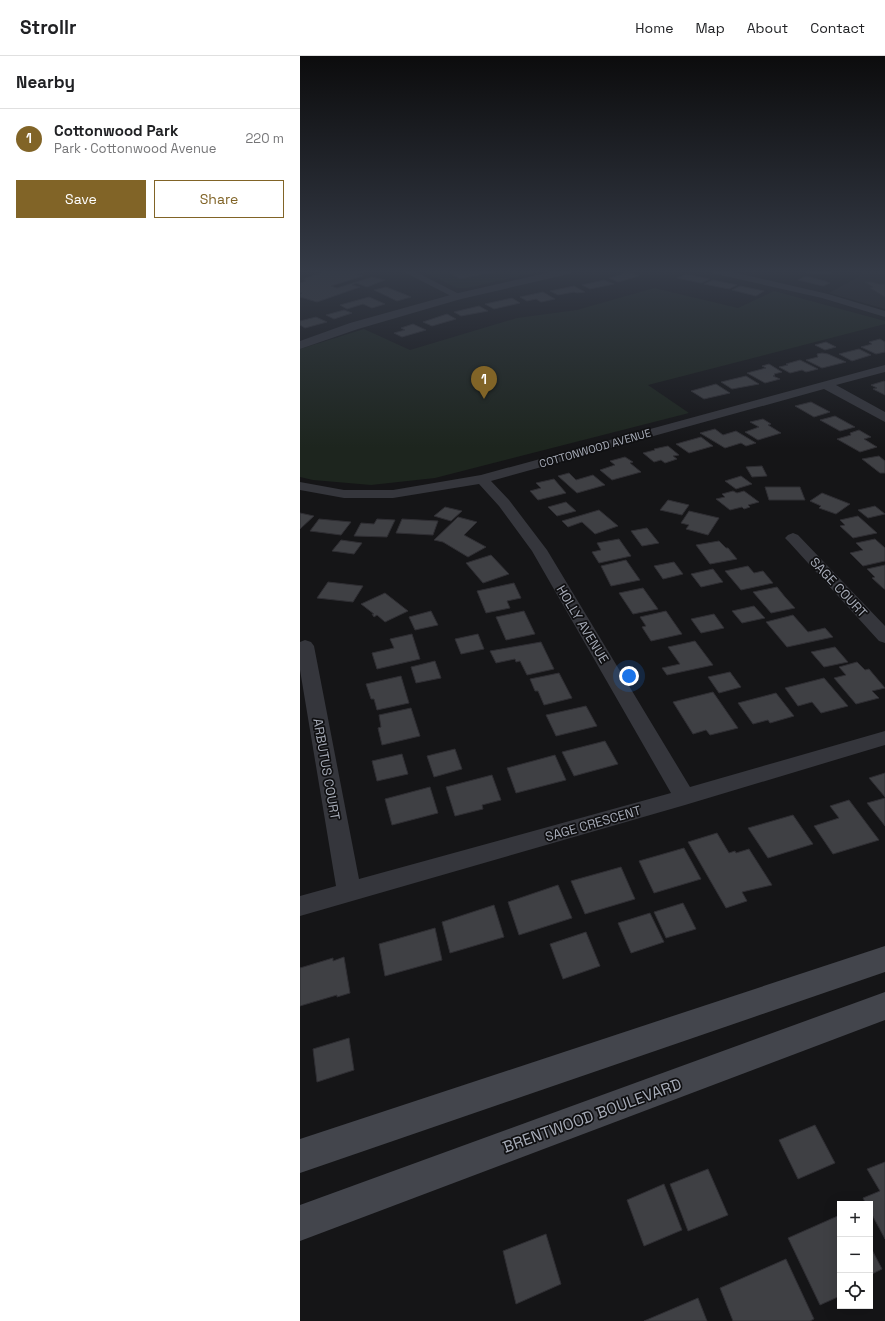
<!DOCTYPE html>
<html lang="en">
<head>
<meta charset="utf-8">
<style>
	body { margin:0; font-family:"Space Grotesk",sans-serif; background:#f2f2f2; color:#202124 }
	.controls { position:absolute; right:12px; bottom:12px; display:grid; overflow:hidden; border-radius:0px; box-shadow:0 4px 16px #0002 }
	.controls button { width:36px; height:36px; display:grid; place-items:center; padding:0; border:0; border-bottom:1px solid #e0e0e0; background:#fff; color:#202124; font:20px sans-serif }
	.you { position:absolute; left:329px; top:620px; width:14px; height:14px; margin:-10px; border:3px solid #fff; border-radius:50%; background:#1a73e8; box-shadow:0 0 0 6px #1a73e833 }
	.badge { display:grid; place-items:center; width:26px; height:26px; border-radius:50%; background:#816427; color:#fff; font-size:13px; font-weight:700 }
	.pin { position:absolute; translate:-50% -33px; filter:drop-shadow(0 1px 2px #0008) }
	.pin::after { content:''; position:absolute; top:21px; width:14px; height:12px; background:inherit; clip-path:polygon(0 0,100% 0,50% 100%) }
	.list { margin:0; padding:0; list-style:none }
	h2 { display:flex; justify-content:space-between; align-items:center; height:52px; margin:0; padding:0 16px; font-size:17px }
	h2 small { font-size:13px; font-weight:400; color:#757577 }
	.list li { display:grid; grid-template-columns:26px 1fr auto; gap:12px; align-items:center; box-sizing:border-box; height:60px; padding:0 16px; border-top:1px solid #e0e0e0 }
	.list b { display:block; font-size:15px; white-space:nowrap }
	.list p { margin:0; font-size:13px; white-space:nowrap; color:#757577 }
	.list em { font-size:13px; font-style:normal; color:#757577 }
	.actions { display:flex; gap:8px; padding:12px 16px }
	.actions a { flex:1; padding:9px 0; border:1px solid #816427; border-radius:0px; text-align:center; font-size:14px; color:#816427 }
	.actions .main { background:#816427; color:#fff }
	.icon { flex:none; width:22px; height:22px; fill:none; stroke:currentColor; stroke-width:2; stroke-linecap:round; stroke-linejoin:round }
	.map { position:relative; flex:none; width:585px; height:1265px; overflow:hidden }
	header { display:flex; align-items:center; gap:24px; box-sizing:border-box; height:56px; padding:0 20px; background:#fff; border-bottom:1px solid #e0e0e0 }
	header strong { font-size:19px }
	nav { display:flex; gap:22px; margin-inline-start:auto; font-size:14px }
	main { display:flex }
	aside { flex:1; background:#fff }
	.map>svg:first-child { display:block }
</style>
</head>
<body>
<header>
<strong>Strollr</strong>
<nav><a>Home</a><a>Map</a><a>About</a><a>Contact</a></nav>
</header>
<main>
<aside>
<h2>Nearby<small></small></h2>
<ul class="list">
<li><span class="badge">1</span><div><b>Cottonwood Park</b><p>Park · Cottonwood Avenue</p></div><em>220 m</em></li>
</ul>
<div class="actions"><a class="main">Save</a><a>Share</a></div>
</aside>
<div class="map">
<svg width="585" height="1265" viewBox="0 0 585 1265">
	<rect width="100%" height="100%" fill="#151517"/>
	<!-- built -->
	<path fill="#212124" d="M563,215H585V253L529,237L560,220Z"/>
	<!-- green -->
	<g fill="#1d251e">
		<path d="M122,215H242L167,232H157Z"/>
		<path d="M354,232L438,252L474,235L585,265V268L348,329L389,357L135,422L71,429L13,424L0,421V293L64,273L110,294L217,262L277,254Z"/>
	</g>
	<!-- building -->
	<g fill="#3f4044" stroke="#2f2e33">
		<path d="M28,215L32,216L66,215L57,218L63,220L31,230L37,232L72,221L85,224L67,231L56,227L52,229L60,231L17,246L0,241V238L2,237H0V227L6,225L2,223Z"/>
		<path d="M147,215H199L160,223Z"/>
		<path d="M507,215H533L529,218L520,217L519,218L506,216Z"/>
		<path d="M329,216L339,220L318,226L309,222Z"/>
		<path d="M386,218L400,221L410,223L401,227L377,222Z"/>
		<path d="M506,220L525,225L530,227L523,230L498,224Z"/>
		<path d="M304,224L314,228L290,233L282,229Z"/>
		<path d="M413,224L437,229L429,233L404,228Z"/>
		<path d="M565,226H572L579,228H585V241L570,232L573,231Z"/>
		<path d="M274,230L285,236L277,237L274,236L258,239L250,235Z"/>
		<path d="M440,230L450,232L464,235L456,240L432,234Z"/>
		<path d="M86,231L104,238L111,241L97,245L74,234Z"/>
		<path d="M243,236L255,243L241,246L236,243L227,245L220,241Z"/>
		<path d="M69,241L85,248L72,252L63,248L47,253L40,249Z"/>
		<path d="M212,242L220,247L194,253L185,248Z"/>
		<path d="M179,250L188,255L161,260L154,256Z"/>
		<path d="M44,254L52,257L34,263L26,259Z"/>
		<path d="M147,258L156,263L132,270L123,266Z"/>
		<path d="M16,261L27,266L5,272L0,269V265Z"/>
		<path d="M113,268L126,274L102,281L94,277L105,274L101,272Z"/>
		<path d="M580,283L585,286V296L576,298L561,291L572,288L569,286Z"/>
		<path d="M526,286L536,291L525,294L515,289Z"/>
		<path d="M559,293L571,299L552,305L539,298Z"/>
		<path d="M522,297L528,298L546,306L522,312L506,304L518,301L517,298Z"/>
		<path d="M500,304L518,313L506,316L502,314L490,317L479,311L488,309L486,308Z"/>
		<path d="M469,308L482,316L474,318L475,319L473,320L480,323L465,327L447,317L466,312L462,310Z"/>
		<path d="M446,320L459,328L432,333L421,326Z"/>
		<path d="M584,325L585,326V339L573,333L577,332L571,329Z"/>
		<path d="M416,328L430,337L404,343L391,335Z"/>
		<path d="M511,346L530,356L514,361L495,350Z"/>
		<path d="M535,360L555,371L540,375L520,364Z"/>
		<path d="M463,363L471,368L468,369L481,377L458,384L445,376L459,371L450,366Z"/>
		<path d="M415,373L423,379L436,375L456,387L446,390L441,387L425,392L400,377Z"/>
		<path d="M559,374L571,381L564,383L577,391L560,396L537,383L551,379L550,377Z"/>
		<path d="M401,381L413,390L389,397L376,388Z"/>
		<path d="M368,390L379,399L373,400L377,403L365,407L361,404L354,406L343,397L355,394L354,393Z"/>
		<path d="M579,400L585,405V417H580L562,403Z"/>
		<path d="M325,401L333,406L330,407L341,416L312,424L300,414L315,409L310,405Z"/>
		<path d="M462,410L467,420L452,421L446,411Z"/>
		<path d="M269,417L276,424L293,419L305,429L277,437L258,420Z"/>
		<path d="M441,420L452,428L436,433L425,425Z"/>
		<path d="M254,423L266,437L238,444L230,435L241,432L236,427Z"/>
		<path d="M465,431H500L505,444H469Z"/>
		<path d="M433,435L437,437L444,435L459,446L448,449L450,451L444,453L442,451L430,454L416,443L425,441L422,438Z"/>
		<path d="M522,437L550,448L536,458L519,452L521,450L510,445Z"/>
		<path d="M368,444L389,449L382,459L360,454Z"/>
		<path d="M266,446L276,455L257,460L248,451Z"/>
		<path d="M575,450L585,458L568,462L558,454Z"/>
		<path d="M145,451L162,455L151,465L134,460Z"/>
		<path d="M299,454L318,470L295,478L282,466L268,471L262,465Z"/>
		<path d="M389,455L419,462L408,479L386,473L389,469L381,467Z"/>
		<path d="M0,457L14,460L0,473Z"/>
		<path d="M558,460L577,477L553,482L540,470L545,469L540,464Z"/>
		<path d="M158,461L177,466L164,479L186,491L168,501L143,486L134,484Z"/>
		<path d="M19,463L51,466L41,479L10,475Z"/>
		<path d="M77,463L95,464L87,481L54,480L61,467L74,468Z"/>
		<path d="M102,463L138,465L133,479L96,477Z"/>
		<path d="M347,472L359,487L342,490L331,475Z"/>
		<path d="M319,483L331,500L299,507L292,496L301,494L297,487Z"/>
		<path d="M575,483L585,492V505L563,510L550,497L563,494L556,487Z"/>
		<path d="M41,484L62,487L54,498L32,495Z"/>
		<path d="M419,485L426,492H428L437,503L410,508L396,489Z"/>
		<path d="M191,499L209,518L183,527L166,507Z"/>
		<path d="M326,504L340,524L311,530L301,510Z"/>
		<path d="M374,506L383,518L363,523L354,510Z"/>
		<path d="M585,509V533H584L572,522L575,521L567,513Z"/>
		<path d="M448,510L454,517L463,515L473,527L441,534L425,515Z"/>
		<path d="M413,513L423,526L401,531L391,518Z"/>
		<path d="M28,526L63,530L53,546L17,542Z"/>
		<path d="M214,527L221,542L207,545L210,552L186,557L177,535Z"/>
		<path d="M477,531L485,541L495,552L471,557L453,536Z"/>
		<path d="M343,532L358,553L333,558L319,537Z"/>
		<path d="M85,537L108,555L85,566L77,559L74,561L72,558H74L61,548Z"/>
		<path d="M454,550L465,562L442,567L432,555Z"/>
		<path d="M131,555L138,569L115,574L109,561Z"/>
		<path d="M224,555L235,578L206,584L196,561Z"/>
		<path d="M366,555L382,578L351,585L342,571L346,570L340,561Z"/>
		<path d="M414,558L424,572L401,577L391,563Z"/>
		<path d="M493,559L508,576L525,572L533,581L487,591L466,566Z"/>
		<path d="M112,578L120,603L77,613L72,597L94,592L90,583Z"/>
		<path d="M178,578L184,593L161,598L155,583Z"/>
		<path d="M395,585L413,609L367,619L362,612L380,608L368,591Z"/>
		<path d="M241,586L254,613L227,619L220,605L216,606L215,603L196,607L190,595Z"/>
		<path d="M535,591L548,606L524,611L511,596Z"/>
		<path d="M135,605L141,622L116,627L111,611Z"/>
		<path d="M557,606L565,614L569,613L585,632L572,635L579,642L556,648L534,622L546,619L539,611Z"/>
		<path d="M430,616L441,631L419,637L408,621Z"/>
		<path d="M259,617L272,642L244,649L238,635H235L230,623Z"/>
		<path d="M101,620L109,647L77,654L74,643H71L66,628Z"/>
		<path d="M524,622L548,650L521,657L512,646L498,650L485,632Z"/>
		<path d="M413,636L438,672L410,679L406,674L393,678L373,646Z"/>
		<path d="M476,637L494,660L470,667L468,664L453,668L438,647Z"/>
		<path d="M286,650L297,670L256,680L246,659Z"/>
		<path d="M111,652L120,680L82,689L78,672L81,671L79,659Z"/>
		<path d="M305,685L318,708L274,720L262,696Z"/>
		<path d="M155,693L162,713L134,721L127,700Z"/>
		<path d="M102,698L108,718L77,725L72,705Z"/>
		<path d="M255,699L266,724L216,737L207,712Z"/>
		<path d="M585,717V741L569,722Z"/>
		<path d="M192,719L201,744L182,749L183,753L155,760L146,731Z"/>
		<path d="M130,731L138,757L92,769L85,743Z"/>
		<path d="M585,742V770L567,747Z"/>
		<path d="M549,744L579,784L533,798L514,770L539,762L530,750Z"/>
		<path d="M493,759L513,788L468,802L448,772Z"/>
		<path d="M417,777L429,797L435,795L436,797L449,793L472,829L442,836L447,845L426,852L388,786Z"/>
		<path d="M384,792L401,823L354,837L339,805Z"/>
		<path d="M321,811L335,843L285,858L271,825Z"/>
		<path d="M258,829L272,862L219,879L208,846Z"/>
		<path d="M383,847L396,873L366,882L354,856Z"/>
		<path d="M194,849L204,881L150,897L142,866Z"/>
		<path d="M350,857L364,886L331,897L318,867Z"/>
		<path d="M135,872L142,904L85,920L79,888Z"/>
		<path d="M286,876L300,910L263,923L250,888Z"/>
		<path d="M44,901L50,937L37,941V939L0,950V912L33,902V905Z"/>
		<path d="M49,982L54,1014L17,1026L13,993Z"/>
		<path d="M515,1069L535,1107L498,1123L479,1084Z"/>
		<path d="M585,1106V1183L570,1155V1148H566L563,1142L580,1135L567,1113Z"/>
		<path d="M408,1113L428,1159L388,1175L370,1128Z"/>
		<path d="M364,1128L382,1174L344,1190L327,1144Z"/>
		<path d="M540,1159V1240L520,1249L488,1182Z"/>
		<path d="M246,1178L261,1228L216,1248L203,1195Z"/>
		<path d="M570,1190L582,1213L570,1219Z"/>
		<path d="M486,1203L514,1263L510,1265H433L420,1232Z"/>
		<path d="M398,1242L407,1265H344Z"/>
	</g>
	<g fill="none" stroke-linecap="round" stroke-linejoin="round">
		<!-- minor -->
		<g fill="#35363c" fill-rule="evenodd">
			<path d="M102,215H114L163,240L158,243L155,242Z"/>
			<path d="M411,215H428L528,238L585,255V261L522,242L416,218Z"/>
			<path d="M585,309V316L536,329L585,356V366L524,333L191,425L209,444L247,494L390,731L585,675V689L385,749L0,860V840L36,830L0,614V586L5,584L11,586L14,590L59,823L371,737L232,495L199,450L179,428L93,442H44L0,434V426L44,434H93L181,419Z"/>
			<path d="M493,477L498,479L585,570V587L579,585L488,485L485,482L488,479Z"/>
		</g>
		<!-- tertiary -->
		<path fill="#35363c" fill-rule="evenodd" d="M255,215H274L269,218L161,243L58,273L0,293V285L50,267L154,238Z"/>
		<!-- secondary -->
		<g fill="#43454c" fill-rule="evenodd">
			<path d="M585,890V916L0,1117V1083Z"/>
			<path d="M585,936V964L0,1185V1149Z"/>
		</g>
	</g>
	<!-- sky -->
	<linearGradient id="sky" x2="0" y2="1"><stop stop-color="#0c0c0d"/><stop offset="0.55" stop-color="#353b47"/><stop offset="1" stop-color="#353b47" stop-opacity="0"/></linearGradient>
	<rect width="585" height="392" fill="url(#sky)"/>
	<g text-anchor="middle" stroke-width="3.5" stroke-linejoin="round" paint-order="stroke">
		<!-- far-street labels -->
		<g font-size="11" fill="#a6abb7" stroke="#101012">
			<text transform="translate(295 392) rotate(-16)" y="4">COTTONWOOD AVENUE</text>
		</g>
		<!-- street labels -->
		<g font-size="13" fill="#a6abb7" stroke="#101012">
			<text transform="translate(539 531) rotate(47)" y="5">SAGE COURT</text>
			<text transform="translate(283 568) rotate(59)" y="5">HOLLY AVENUE</text>
			<text transform="translate(27 713) rotate(80)" y="5">ARBUTUS COURT</text>
			<text transform="translate(293 767) rotate(-16)" y="5">SAGE CRESCENT</text>
		</g>
		<!-- near-street labels -->
		<g font-size="16" fill="#a6abb7" stroke="#101012">
			<text transform="translate(292 1059) rotate(-20)" y="6">BRENTWOOD BOULEVARD</text>
		</g>
	</g>
</svg>
<div class="controls">
<button>+</button>
<button>−</button>
<button><svg class="icon" aria-label="locate" viewBox="0 0 24 24"><circle cx="12" cy="12" r="6"/><path d="M12 2v4M12 18v4M2 12h4M18 12h4"/></svg></button>
</div>
<div class="you"></div>
<div class="pin badge" style="left:184px;top:343px">1</div>
</div>
</main>
</body>
</html>
